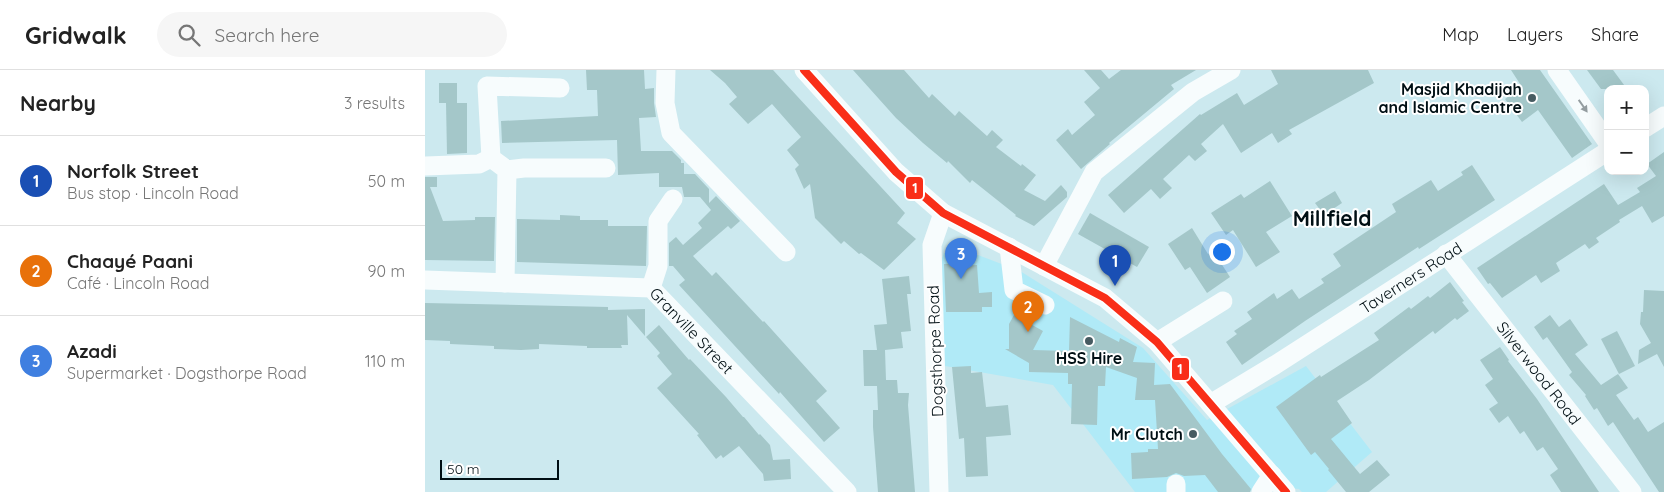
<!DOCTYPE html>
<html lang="en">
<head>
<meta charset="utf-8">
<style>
	body { margin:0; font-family:Quicksand,sans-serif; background:#f6f6f6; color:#222 }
	.controls { position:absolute; right:15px; top:15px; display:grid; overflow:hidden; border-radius:10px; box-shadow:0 5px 20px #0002 }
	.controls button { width:45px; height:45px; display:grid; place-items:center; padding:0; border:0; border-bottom:1px solid #e0e0e0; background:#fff; color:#222; font:25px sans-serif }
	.scale { position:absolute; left:15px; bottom:12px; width:119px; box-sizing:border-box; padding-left:5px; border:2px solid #000f14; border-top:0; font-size:14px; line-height:18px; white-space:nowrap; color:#000f14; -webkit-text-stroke:4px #fff; paint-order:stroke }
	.you { position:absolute; left:796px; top:181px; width:18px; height:18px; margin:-12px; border:4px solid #fff; border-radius:50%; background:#1a73e8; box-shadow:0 0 0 8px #1a73e833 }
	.badge { display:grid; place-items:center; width:32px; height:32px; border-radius:50%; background:#ea580c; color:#fff; font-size:16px; font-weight:700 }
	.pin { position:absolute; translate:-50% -41px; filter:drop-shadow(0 1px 2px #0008) }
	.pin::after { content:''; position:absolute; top:26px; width:18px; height:15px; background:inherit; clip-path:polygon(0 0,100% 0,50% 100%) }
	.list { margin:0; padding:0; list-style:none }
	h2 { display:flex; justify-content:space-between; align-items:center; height:65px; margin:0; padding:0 20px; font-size:21px }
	h2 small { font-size:16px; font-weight:400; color:#767676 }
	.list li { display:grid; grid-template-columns:32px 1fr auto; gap:15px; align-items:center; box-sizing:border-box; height:90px; padding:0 20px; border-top:1px solid #e0e0e0 }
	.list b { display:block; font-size:19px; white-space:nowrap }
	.list p { margin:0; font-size:16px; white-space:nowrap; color:#767676 }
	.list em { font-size:16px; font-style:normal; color:#767676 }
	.icon { flex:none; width:28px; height:28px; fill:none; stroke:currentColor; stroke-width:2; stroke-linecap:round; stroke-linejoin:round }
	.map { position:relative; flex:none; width:1239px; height:422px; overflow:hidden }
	header { display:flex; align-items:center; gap:30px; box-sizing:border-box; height:70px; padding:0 25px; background:#fff; border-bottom:1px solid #e0e0e0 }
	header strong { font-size:24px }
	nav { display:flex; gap:28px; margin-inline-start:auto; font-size:18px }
	.search { width:350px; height:45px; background:#f6f6f6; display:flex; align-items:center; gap:12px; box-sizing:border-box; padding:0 18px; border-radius:28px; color:#767676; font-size:19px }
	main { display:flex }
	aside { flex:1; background:#fff }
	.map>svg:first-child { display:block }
</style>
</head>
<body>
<header>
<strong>Gridwalk</strong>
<div class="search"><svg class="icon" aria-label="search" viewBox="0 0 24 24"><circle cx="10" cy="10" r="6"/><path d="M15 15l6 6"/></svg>Search here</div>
<nav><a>Map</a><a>Layers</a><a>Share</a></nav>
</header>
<main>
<aside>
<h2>Nearby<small>3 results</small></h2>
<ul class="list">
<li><span class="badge" style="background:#1a4fb4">1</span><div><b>Norfolk Street</b><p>Bus stop · Lincoln Road</p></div><em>50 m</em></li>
<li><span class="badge" style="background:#e8710a">2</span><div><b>Chaayé Paani</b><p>Café · Lincoln Road</p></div><em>90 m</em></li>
<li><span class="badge" style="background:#3f7fe0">3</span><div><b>Azadi</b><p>Supermarket · Dogsthorpe Road</p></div><em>110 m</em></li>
</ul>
</aside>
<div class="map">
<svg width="1239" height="422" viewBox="0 0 1239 422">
	<rect width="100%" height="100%" fill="#cce9ef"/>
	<!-- built -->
	<path fill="#b0eaf7" d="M519,183L553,185L595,201L718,278L782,350L881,296L947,382L901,422H877L874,419L833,415L824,422H710L628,315L520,296L515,193Z"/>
	<!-- building -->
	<g fill="#a4c7c9">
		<path d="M161,0H219L220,19L229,18V33L231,47L214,48L216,81H247L256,90V93H259V104H270L284,119V133L291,126L315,151L306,159L303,156L268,186L287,206L291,202L338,252L339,251L402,321L391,331L415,358L399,372L355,322L354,324L254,215L260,210L248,196H244V173L251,167L258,175L277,158L273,153L286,140L275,127H259L257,117H234V103L193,105L192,70L77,73L76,51L173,46L172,20H162Z"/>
		<path d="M285,0H348L480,143L472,153L491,169L459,200L436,183L434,184L419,171L416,174L390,148L385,114L379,119L370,99L374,95L362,80L376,67L347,34L323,54L304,34L312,27L300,13Z"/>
		<path d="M428,0H479L504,28L507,24L530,46L534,41L562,66L567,60L578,70L571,77L596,96L597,94L611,105L599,120L620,131L636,115L642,122V127L609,156L590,146L591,145L547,110L545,113L523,91L522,93L498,73L471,48Z"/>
		<path d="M659,0H676L684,9L696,0H771L746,15L749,19L684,73L685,74L656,99L631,70L643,59L647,65L670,45L659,32L675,18Z"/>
		<path d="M846,0H943L949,13L864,60L867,64L853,73L847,63L816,83L798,54L776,74L782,81L770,91L764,85L738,109L747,118L735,129L726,119L699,143L683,125L775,44L776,45L812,23L819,35L853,14Z"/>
		<path d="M1086,0H1115L1167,74L1147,88L1113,40L1097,52L1080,29L1097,17Z"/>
		<path d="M1162,0H1188L1202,19H1176Z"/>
		<rect x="14" y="13" width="18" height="20"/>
		<path d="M21,33H42V83L22,84Z"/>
		<path d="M1239,82V146L1227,153L1217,136L1194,150L1195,152L1171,168L1174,172L1164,179L1160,174L1131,193L1135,201L1116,213L1111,205L1077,228L1065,213L1063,214L1052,198L1179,114L1193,135L1215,122L1212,118L1231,106L1222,94Z"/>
		<path d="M1047,95L1070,130L994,179L993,177L880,251L817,295L801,272L812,264L809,261L827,249L822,242L849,223L852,229L867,219L874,229L899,213L896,209L916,196L908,184L971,142L967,134L1006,110L1013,121L1038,105L1036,102Z"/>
		<path d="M0,107H12V117H5L18,151L50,150V147H70L69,191L0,190Z"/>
		<path d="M845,111L867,146L841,162L855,182L831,197L808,160L801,165L786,143L816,124L819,128Z"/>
		<path d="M910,121L917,133L899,145L890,133Z"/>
		<path d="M665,143L724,177L712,197L653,164Z"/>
		<path d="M135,145L155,146V150H183V156H222L221,196L92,192V149L135,150Z"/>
		<path d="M767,158L783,184L788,181L805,207L782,223L765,197L760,200L743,174Z"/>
		<path d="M536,193L537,196L552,195L554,223L567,222V237H557V242H521L519,194Z"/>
		<path d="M484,206L486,224H482L486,261L476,262L478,278L460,280L461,310H472L473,323H484L483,335L490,422H453L448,357V340H453L452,316H439L438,280H452L449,255L462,254L457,209Z"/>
		<path d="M1025,212L1039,231L1037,232L1044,241L1032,250L1030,248L1010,264L1008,261L944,310L912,331L927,353L906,369L935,404L952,390L965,405L944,422H921L903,400L904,399L890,382L886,385L851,337L895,305L896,307L954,270L949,263L984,237L986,239L1003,226L1005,228Z"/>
		<path d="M1219,220L1239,221V297L1232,284L1213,294L1214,280L1226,273L1215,254L1216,242H1218Z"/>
		<path d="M0,233L183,237V240L220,239V266L202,245L203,275H196L197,278H162V276L114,274V279L96,280L69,279V276L25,274V271L0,270Z"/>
		<path d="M589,245L618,261L608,280L644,281L645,247L694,272L695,268L712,277L708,292L730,293L729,315L745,314L797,384L826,419L825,422H793L780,405L759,406L751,403L742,407L707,409L706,383L723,382V379H733L730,330H710L712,308L681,297L680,316H673L672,355L646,354L647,314H643V303L604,302V293L580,279H584V254Z"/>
		<path d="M1125,245L1134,257L1145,249L1163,275L1150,284L1176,315L1193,304L1203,318L1191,325L1209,350L1213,347L1223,362L1239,352V422H1234L1188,352L1183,356L1172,338L1169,340L1160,326L1161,325L1144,305L1147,302L1122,267L1118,270L1109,257Z"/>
		<path d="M234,255L264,290L265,289L301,327L318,347H319L334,365L335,364L345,375L348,390L365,389L366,409L339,411L338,404L314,376L298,388L296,385L291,389L272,365L274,364L232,318L247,304L232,286L235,283L221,267Z"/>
		<path d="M1192,261L1210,296L1194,304L1176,269Z"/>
		<path d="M1075,277L1084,290L1083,291L1112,329L1174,422H1136L1125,405L1133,399L1118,377L1112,381L1099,361L1095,364L1083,346L1074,353L1064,339L1073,333L1060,315L1068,309L1055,290Z"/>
		<path d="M546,296V303L557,302L561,337L583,335L586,365L561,367L563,406L541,407L539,368L534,369L527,297Z"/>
	</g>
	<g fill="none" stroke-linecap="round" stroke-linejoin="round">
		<!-- minor -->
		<g stroke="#f7fcfd" stroke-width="19">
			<path d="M241,0L240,33L246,63L361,182"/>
			<path d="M379,0L471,102L518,143L680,228L732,272L861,422"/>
			<path d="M1132,0L1183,73"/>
			<path d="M1220,58L1239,46"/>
			<path d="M1,96L54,94L66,88"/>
			<path d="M82,100L99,98H181"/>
			<path d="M584,177L589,220L620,235"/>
			<path id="s1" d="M1021,184L1207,422"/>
			<path d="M619,196L669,102L768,22L806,0"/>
			<path id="s2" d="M0,210L226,218L422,422"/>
			<path d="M80,213L82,100L66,88L62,16L135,18"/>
			<path d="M226,218L233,196V151L248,129"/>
			<path d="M732,272L798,231"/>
			<path id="s3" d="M787,333L850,295L1183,81"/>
			<path d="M751,414V422"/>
			<path d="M514,422L507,175L518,143"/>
			<path d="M836,422L847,405"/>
		</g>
		<!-- bus-1 casing -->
		<g stroke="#fff" stroke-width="11">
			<path id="bus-1" d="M379,0L471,102L518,143L680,228L732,272L861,422"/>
		</g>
		<!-- bus-1 -->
		<use href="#bus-1" stroke="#f92e18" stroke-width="8"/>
	</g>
	<!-- one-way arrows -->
	<defs><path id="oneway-solid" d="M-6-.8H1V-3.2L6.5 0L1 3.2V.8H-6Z" transform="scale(1.25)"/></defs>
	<use fill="#949da0" href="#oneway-solid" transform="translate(1158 36) rotate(55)"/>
	<!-- markers -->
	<g fill="#475b61" stroke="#fff" stroke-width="2">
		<circle cx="1107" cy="28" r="5"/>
		<circle cx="664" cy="271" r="5"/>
		<circle cx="768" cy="364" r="5"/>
	</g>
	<g text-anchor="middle" stroke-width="4" stroke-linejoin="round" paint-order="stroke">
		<!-- poi labels -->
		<g font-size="16" font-weight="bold" fill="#000f14" stroke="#fff" text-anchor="end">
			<text x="1097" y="25">Masjid Khadijah<tspan x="1097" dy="18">and Islamic Centre</tspan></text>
			<text x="664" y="294" text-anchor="middle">HSS Hire</text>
			<text x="758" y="370">Mr Clutch</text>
		</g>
		<!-- street labels -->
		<g font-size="16" fill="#000f14" stroke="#fff">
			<text dy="6" stroke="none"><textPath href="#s3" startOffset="235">Taverners Road</textPath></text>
			<text dy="6" stroke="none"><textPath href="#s2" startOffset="285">Granville Street</textPath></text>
			<text transform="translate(510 281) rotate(-92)" y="6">Dogsthorpe Road</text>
			<text dy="6" stroke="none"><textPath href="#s1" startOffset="151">Silverwood Road</textPath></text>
		</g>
		<!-- district labels -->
		<g font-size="21" font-weight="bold" fill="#000f14" stroke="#fff">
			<text x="907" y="156">Millfield</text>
		</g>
	</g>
	<g stroke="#fff" stroke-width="2">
		<rect x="480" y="106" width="19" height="24" rx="5" fill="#f92e18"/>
		<rect x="746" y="287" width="19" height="24" rx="5" fill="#f92e18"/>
	</g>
	<g font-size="14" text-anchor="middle" font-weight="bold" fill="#fff">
		<text x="490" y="123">1</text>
		<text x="755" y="304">1</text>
	</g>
</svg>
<div class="controls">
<button>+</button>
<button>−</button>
</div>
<div class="scale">50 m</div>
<div class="you"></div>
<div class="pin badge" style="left:690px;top:216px;background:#1a4fb4">1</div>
<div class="pin badge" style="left:603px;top:262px;background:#e8710a">2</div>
<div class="pin badge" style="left:536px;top:209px;background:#3f7fe0">3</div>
</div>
</main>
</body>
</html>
